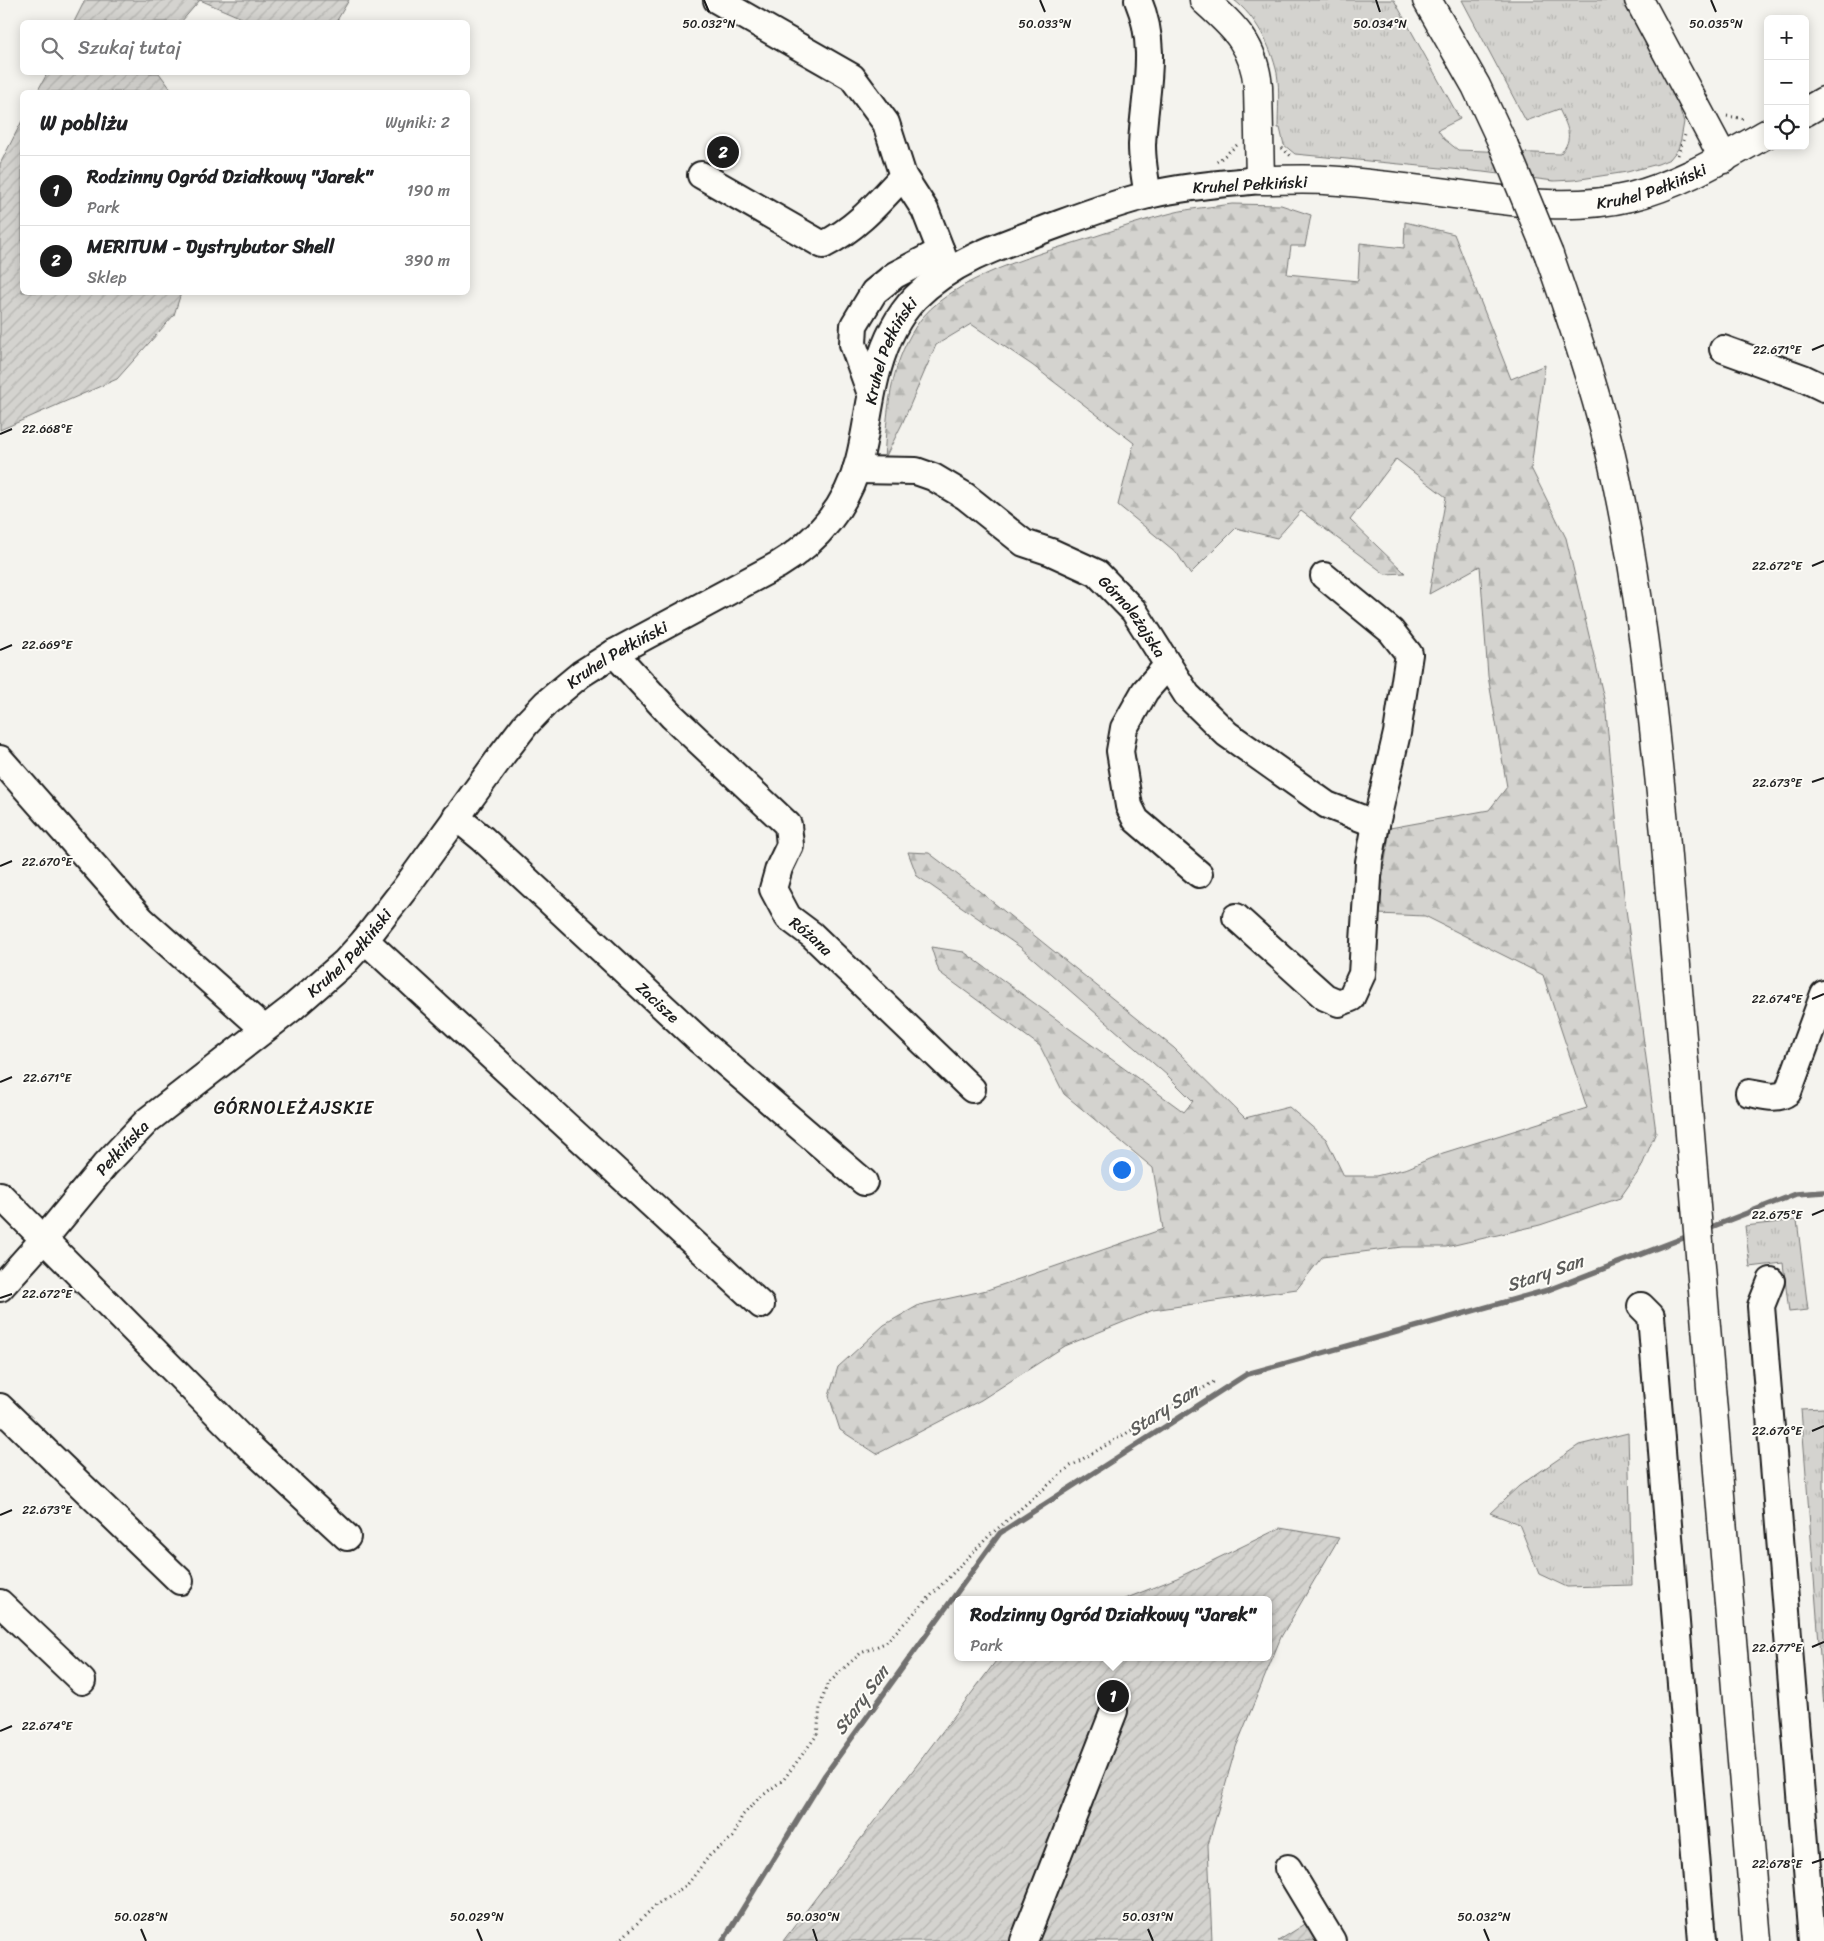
<!DOCTYPE html>
<html lang="pl">
<head>
<meta charset="utf-8">
<style>
	body { margin:0; font-family:Sriracha,sans-serif; background:#f2f2f2; color:#202124 }
	.controls { position:absolute; right:15px; top:15px; display:grid; overflow:hidden; border-radius:8px; box-shadow:0 2px 12px #0003 }
	.controls button { width:45px; height:45px; display:grid; place-items:center; padding:0; border:0; border-bottom:1px solid #e0e0e0; background:#fff; color:#202124; font:25px sans-serif }
	.you { position:absolute; left:1121px; top:1169px; width:18px; height:18px; margin:-12px; border:4px solid #fff; border-radius:50%; background:#1a73e8; box-shadow:0 0 0 8px #1a73e833 }
	.badge { display:grid; place-items:center; width:32px; height:32px; border-radius:50%; background:#1c1c1c; color:#fff; font-size:16px; font-weight:700 }
	.pin { position:absolute; translate:-50% -50%; border:2px solid #fff; box-shadow:0 1px 5px #0006 }
	.popup { position:absolute; left:954px; top:1596px; width:318px; height:65px; box-sizing:border-box; display:grid; place-content:center; border-radius:8px; background:#fff; filter:drop-shadow(0 1px 4px #0005); font-size:16px; white-space:nowrap; color:#757577 }
	.popup b { font-size:19px; color:#202124 }
	.popup::after { content:''; position:absolute; left:50%; top:100%; margin-left:-10px; border:10px solid transparent; border-top-color:#fff }
	.list { margin:0; padding:0; list-style:none }
	h2 { display:flex; justify-content:space-between; align-items:center; height:65px; margin:0; padding:0 20px; font-size:21px }
	h2 small { font-size:16px; font-weight:400; color:#757577 }
	.list li { display:grid; grid-template-columns:32px 1fr auto; gap:15px; align-items:center; box-sizing:border-box; height:70px; padding:0 20px; border-top:1px solid #e0e0e0 }
	.list b { display:block; font-size:19px; white-space:nowrap }
	.list p { margin:0; font-size:16px; white-space:nowrap; color:#757577 }
	.list em { font-size:16px; font-style:normal; color:#757577 }
	.icon { flex:none; width:28px; height:28px; fill:none; stroke:currentColor; stroke-width:2; stroke-linecap:round; stroke-linejoin:round }
	.map { position:relative; flex:none; width:1824px; height:1941px; overflow:hidden }
	.search { position:absolute; background:#fff; box-shadow:0 2px 12px #0003; left:20px; top:20px; width:450px; height:55px; display:flex; align-items:center; gap:12px; box-sizing:border-box; padding:0 18px; border-radius:8px; color:#757577; font-size:19px }
	.panel { position:absolute; background:#fff; box-shadow:0 2px 12px #0003; left:20px; top:90px; width:450px; height:205px; border-radius:8px }
	.map>svg:first-child { display:block }
</style>
</head>
<body>
<div class="map">
<svg width="1824" height="1941" viewBox="0 0 1824 1941">
	<defs>
		<pattern id="grass-tufts" width="24" height="20" patternUnits="userSpaceOnUse" patternTransform="scale(1.25)"><rect width="24" height="20" fill="#d4d3cf"/><path d="M3 7l-1-3M5 7V3M7 7l1-3M15 17l-1-3M17 17v-4M19 17l1-3" fill="none" stroke="#b5b5b1"/></pattern>
		<pattern id="forest-firs" width="22" height="20" patternUnits="userSpaceOnUse" patternTransform="scale(1.25)"><rect width="22" height="20" fill="#d4d3cf"/><path d="M5 1l3.5 6h-7zM16 11l3.5 6h-7z" fill="#b5b5b1"/></pattern>
		<pattern id="garden-furrows" width="10" height="10" patternUnits="userSpaceOnUse" patternTransform="scale(1.25)"><rect width="10" height="10" fill="#d4d3cf"/><path d="M-1 1l2-2M0 10L10 0M9 11l2-2" fill="none" stroke="#b5b5b1"/></pattern>
	</defs>
	<rect width="100%" height="100%" fill="#f4f3ee"/>
	<filter id="ink" filterUnits="userSpaceOnUse"><feTurbulence type="fractalNoise" baseFrequency=".02" numOctaves="2"/><feDisplacementMap in="SourceGraphic" scale="10" xChannelSelector="R" yChannelSelector="G"/><feConvolveMatrix kernelMatrix="1 2 1 2 8 2 1 2 1" color-interpolation-filters="sRGB"/></filter>
	<g filter="url(#ink)">
		<!-- grass -->
		<g fill="url(#grass-tufts)" stroke="#787876">
			<path d="M1234,0H1394L1460,119L1438,130L1444,139L1458,150L1560,154C1575,138 1567,126 1559,109L1526,121L1462,0H1624L1684,108L1680,110L1684,122L1681,139L1678,149L1670,159L1658,164L1627,172L1574,180L1554,181L1483,172L1295,154L1284,145L1280,128H1278C1278,110 1280,90 1277,73C1271,46 1256,17 1234,0Z"/>
			<path d="M1797,1220L1808,1310L1789,1312L1783,1263L1750,1267L1745,1226Z"/>
			<path d="M1824,1408V1707L1801,1409Z"/>
			<path d="M1628,1433L1632,1585L1567,1587L1539,1574L1519,1524L1490,1513L1519,1486L1579,1445Z"/>
		</g>
		<!-- forest -->
		<path fill="url(#forest-firs)" stroke="#787876" d="M1232,204L1281,205L1311,215L1305,246H1291L1287,274L1358,281L1360,243L1404,248L1405,222L1454,234L1511,379L1545,365L1531,468L1566,538L1605,703L1623,887L1656,1132L1641,1168L1620,1198L1540,1225L1446,1247H1402L1322,1257L1297,1289L1153,1310L1065,1346L981,1400L877,1454L840,1430L829,1396L838,1367L884,1325L919,1305L987,1290L1163,1229L1153,1168L1064,1094L1040,1046L939,972L931,947L964,952L1184,1112L1193,1101L1168,1076L1020,947L917,876L908,852L929,853L979,891L1174,1048L1245,1118L1289,1107L1326,1139L1344,1176H1376L1408,1168L1443,1153L1587,1108L1543,975L1425,916L1377,914L1390,828L1489,810L1507,787L1488,676L1480,566L1429,594L1446,497L1396,459L1350,520L1405,573L1385,574L1301,511L1277,538L1236,528L1190,574L1177,553L1118,505L1134,443L1032,365L971,324L936,345L902,424L884,460C887,412 889,368 916,326C948,277 1042,253 1096,236C1121,228 1146,219 1172,213C1191,208 1212,207 1232,204Z"/>
		<!-- garden -->
		<g fill="url(#garden-furrows)" stroke="#787876">
			<path d="M85,0H349L336,22H251L200,0L181,22H74Z"/>
			<path d="M48,72L159,73L173,92H37Z"/>
			<path d="M22,121V292L181,293L174,315L117,379L0,430V164Z"/>
			<path d="M1280,1528L1339,1538L1281,1637L1236,1747L1208,1845L1212,1941H783L999,1657H1268V1600H1122L1177,1578Z"/>
			<path d="M1310,1921L1321,1941H1278Z"/>
		</g>
		<g fill="none" stroke-linecap="round" stroke-linejoin="round">
			<!-- stream -->
			<g stroke="#72716f" stroke-width="5.5">
				<path d="M1706,1229L1796,1194L1824,1192"/>
				<path d="M723,1941L825,1775L1000,1533L1247,1374L1548,1290L1691,1235"/>
			</g>
			<!-- minor casing -->
			<g stroke="#1c1c1c" stroke-width="30">
				<g id="minor">
					<path d="M717,0L852,77L886,123L903,176L925,210L941,251"/>
					<path d="M1138,0C1159,50 1144,94 1142,145C1142,162 1145,179 1148,195"/>
					<path d="M701,175L823,245C856,229 878,203 903,176"/>
					<path d="M1723,349L1803,378L1824,388"/>
					<path d="M871,394L853,344L854,325L874,292L895,275L941,251L946,267"/>
					<path id="s1" d="M856,470L916,471L933,477L965,496L1024,543L1051,552L1097,573L1134,611L1187,695L1227,734L1327,805L1376,824"/>
					<path id="s2" d="M614,653L672,716L788,825L790,845L779,868L773,889L788,917L812,935L972,1089"/>
					<path d="M1168,665L1145,691L1124,728L1120,751L1129,806L1136,820L1199,874"/>
					<path d="M0,759L142,920L264,1029"/>
					<path id="s3" d="M456,817L483,839L700,1041L864,1182"/>
					<path d="M1236,917L1325,997L1339,1003L1351,998L1362,974L1369,862L1376,824L1397,733L1409,654L1391,631L1324,576"/>
					<path d="M365,940L761,1305"/>
					<path d="M1749,1093C1763,1095 1776,1101 1788,1092L1824,994"/>
					<path d="M0,1195L251,1448L347,1537"/>
					<path d="M1771,1281L1761,1306L1813,1941"/>
					<path id="s4" d="M0,1288L44,1239L105,1165L148,1120L291,1009L345,962L365,940L403,891L502,755L525,725L546,703L581,674L614,653L778,565C817,542 848,505 859,460C867,430 869,398 878,368C885,343 897,317 915,298C950,263 995,247 1040,231C1076,218 1111,204 1148,195C1185,186 1222,184 1260,180"/>
					<path d="M1641,1306L1651,1316L1702,1941"/>
					<path d="M0,1407L180,1581"/>
					<path d="M0,1603L82,1681"/>
					<path d="M1288,1868L1332,1941"/>
					<path d="M1024,1941L1114,1711"/>
				</g>
			</g>
			<!-- major casing -->
			<g stroke="#1c1c1c" stroke-width="31">
				<g id="major">
					<path id="s5" d="M1204,0C1234,27 1254,44 1258,87L1260,180C1282,180 1303,179 1325,180C1360,182 1395,187 1431,191C1498,199 1563,213 1630,197C1681,184 1723,158 1768,133"/>
					<path d="M1427,0L1476,86L1504,146"/>
					<path d="M1639,0L1724,159"/>
					<path d="M1805,112L1824,101"/>
					<path d="M1549,255C1571,318 1593,382 1609,447C1639,574 1652,704 1665,833L1757,1941"/>
				</g>
			</g>
			<!-- path -->
			<g stroke="#1c1c1c" stroke-width="3" stroke-dasharray="1 4" stroke-linecap="butt">
				<path d="M1727,116L1745,119"/>
				<path d="M1282,148L1292,157"/>
				<path d="M1678,155L1685,135"/>
				<path d="M1217,162L1237,145"/>
				<path d="M619,1941L656,1905L687,1885L710,1855L733,1837L742,1816L758,1799L784,1779L817,1735L820,1707L827,1685L845,1667L861,1653L885,1643L989,1536L1069,1467L1217,1380"/>
			</g>
			<!-- minor -->
			<use href="#minor" stroke="#fdfcf7" stroke-width="26"/>
			<!-- major -->
			<use href="#major" stroke="#fdfcf7" stroke-width="28"/>
			<!-- major-bridge casing -->
			<g stroke="#1c1c1c" stroke-width="31" stroke-linecap="butt">
				<path id="major-bridge" d="M1504,146L1549,255"/>
			</g>
			<!-- major-bridge -->
			<use href="#major-bridge" stroke="#fdfcf7" stroke-width="28"/>
		</g>
	</g>
	<!-- ticks -->
	<path fill="none" stroke="#1c1c1c" stroke-width="2" d="M704,0L709,12M1040,0L1045,12M1376,0L1380,12M1711,0L1716,12M1812,350L1824,345M0,434L12,429M1812,566L1824,561M0,650L12,645M1812,782L1824,778M0,866L12,861M1812,999L1824,994M0,1082L12,1077M1812,1215L1824,1210M0,1298L12,1294M1812,1431L1824,1426M0,1515L12,1510M1812,1647L1824,1642M0,1731L12,1726M1812,1863L1824,1859M141,1929L146,1941M477,1929L482,1941M813,1929L817,1941M1148,1929L1153,1941M1484,1929L1489,1941"/>
	<g text-anchor="middle" stroke-width="4" stroke-linejoin="round" paint-order="stroke">
		<!-- street labels -->
		<g font-size="16" fill="#1c1c1c" stroke="#fdfcf7">
			<text transform="translate(1250 184) rotate(-3)" y="6">Kruhel Pełkiński</text>
			<text dy="6" stroke="none"><textPath href="#s5" startOffset="594">Kruhel Pełkiński</textPath></text>
			<text dy="6" stroke="none"><textPath href="#s4" startOffset="1326">Kruhel Pełkiński</textPath></text>
			<text dy="6" stroke="none"><textPath href="#s1" startOffset="326">Górnoleżajska</textPath></text>
			<text dy="6" stroke="none"><textPath href="#s4" startOffset="891">Kruhel Pełkiński</textPath></text>
			<text dy="6" stroke="none"><textPath href="#s2" startOffset="374">Różana</textPath></text>
			<text dy="6" stroke="none"><textPath href="#s4" startOffset="486">Kruhel Pełkiński</textPath></text>
			<text dy="6" stroke="none"><textPath href="#s3" startOffset="274">Zacisze</textPath></text>
			<text dy="6" stroke="none"><textPath href="#s4" startOffset="186">Pełkińska</textPath></text>
		</g>
		<!-- neighbourhood labels -->
		<g font-size="18" letter-spacing="1" fill="#1c1c1c" stroke="#fdfcf7">
			<text x="294" y="1114">GÓRNOLEŻAJSKIE</text>
		</g>
		<!-- water labels -->
		<g font-size="18" font-style="italic" fill="#5c5c5a" stroke="#fdfcf7">
			<text transform="translate(1545 1273) rotate(-19)" y="6">Stary San</text>
			<text transform="translate(1163 1410) rotate(-33)" y="6">Stary San</text>
			<text transform="translate(861 1700) rotate(-54)" y="6">Stary San</text>
		</g>
	</g>
	<g font-size="12" text-anchor="middle" fill="#1c1c1c" stroke="#fdfcf7" stroke-width="4" stroke-linejoin="round" paint-order="stroke">
		<text x="709" y="28">50.032°N</text>
		<text x="1045" y="28">50.033°N</text>
		<text x="1380" y="28">50.034°N</text>
		<text x="1716" y="28">50.035°N</text>
		<text x="1777" y="354">22.671°E</text>
		<text x="47" y="433">22.668°E</text>
		<text x="1777" y="570">22.672°E</text>
		<text x="47" y="649">22.669°E</text>
		<text x="1777" y="787">22.673°E</text>
		<text x="47" y="866">22.670°E</text>
		<text x="1777" y="1003">22.674°E</text>
		<text x="47" y="1082">22.671°E</text>
		<text x="1777" y="1219">22.675°E</text>
		<text x="47" y="1298">22.672°E</text>
		<text x="1777" y="1435">22.676°E</text>
		<text x="47" y="1514">22.673°E</text>
		<text x="1777" y="1652">22.677°E</text>
		<text x="47" y="1730">22.674°E</text>
		<text x="1777" y="1868">22.678°E</text>
		<text x="141" y="1921">50.028°N</text>
		<text x="477" y="1921">50.029°N</text>
		<text x="813" y="1921">50.030°N</text>
		<text x="1148" y="1921">50.031°N</text>
		<text x="1484" y="1921">50.032°N</text>
	</g>
</svg>
<div class="controls">
<button>+</button>
<button>−</button>
<button><svg class="icon" aria-label="locate" viewBox="0 0 24 24"><circle cx="12" cy="12" r="6"/><path d="M12 2v4M12 18v4M2 12h4M18 12h4"/></svg></button>
</div>
<div class="you"></div>
<div class="pin badge" style="left:1113px;top:1696px">1</div>
<div class="popup"><b>Rodzinny Ogród Działkowy &quot;Jarek&quot;</b>Park</div>
<div class="pin badge" style="left:723px;top:152px">2</div>
<div class="search"><svg class="icon" aria-label="search" viewBox="0 0 24 24"><circle cx="10" cy="10" r="6"/><path d="M15 15l6 6"/></svg>Szukaj tutaj</div>
<section class="panel">
<h2>W pobliżu<small>Wyniki: 2</small></h2>
<ul class="list">
<li><span class="badge">1</span><div><b>Rodzinny Ogród Działkowy &quot;Jarek&quot;</b><p>Park</p></div><em>190 m</em></li>
<li><span class="badge">2</span><div><b>MERITUM - Dystrybutor Shell</b><p>Sklep</p></div><em>390 m</em></li>
</ul>
</section>
</div>
</body>
</html>
